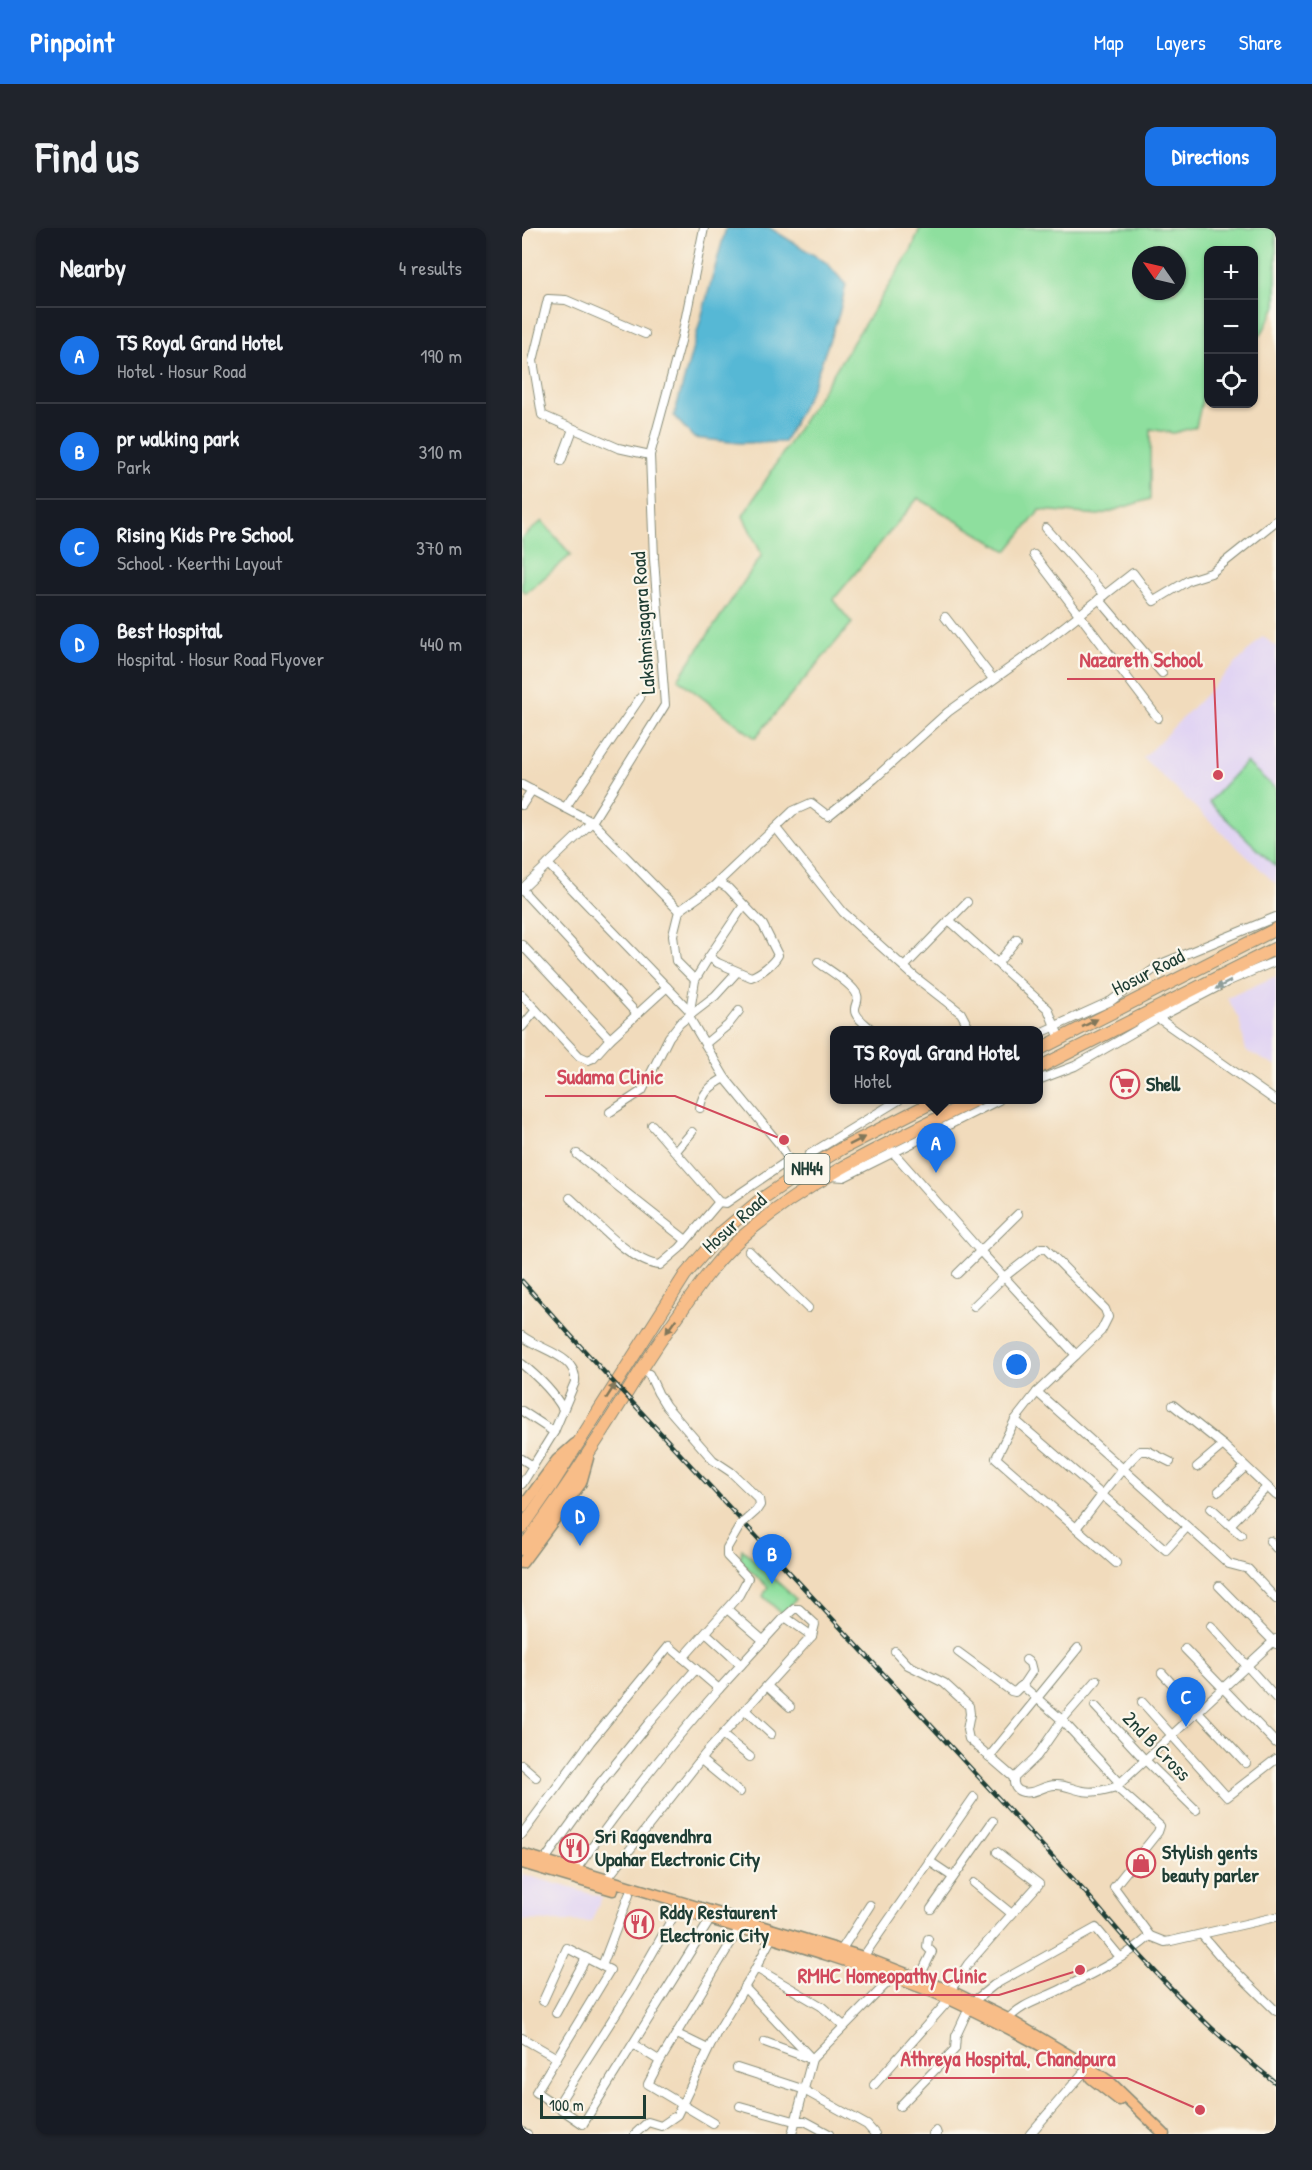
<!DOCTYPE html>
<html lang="en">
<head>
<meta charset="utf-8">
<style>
	body { margin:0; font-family:"Patrick Hand",sans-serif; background:#20242c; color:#f1f3f6 }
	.controls { position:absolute; right:18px; top:18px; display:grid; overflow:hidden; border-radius:12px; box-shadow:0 2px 4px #0004 }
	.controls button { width:54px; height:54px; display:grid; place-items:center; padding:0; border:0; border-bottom:2px solid #363941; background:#171b24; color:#f1f3f6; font:30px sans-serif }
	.compass { position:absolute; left:610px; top:18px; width:54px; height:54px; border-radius:50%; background:#171b24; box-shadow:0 2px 4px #0004; rotate:304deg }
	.scale { position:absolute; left:18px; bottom:15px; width:106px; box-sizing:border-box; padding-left:6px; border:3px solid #1f3d34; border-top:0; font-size:16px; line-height:21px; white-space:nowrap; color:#1f3d34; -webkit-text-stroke:4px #fbf7ec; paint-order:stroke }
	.you { position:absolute; left:495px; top:1137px; width:21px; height:21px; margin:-15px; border:4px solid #fff; border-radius:50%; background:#1a73e8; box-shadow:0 0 0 9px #1a73e833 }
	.badge { display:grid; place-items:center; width:39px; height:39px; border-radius:50%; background:#1a73e8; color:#fff; font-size:20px; font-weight:700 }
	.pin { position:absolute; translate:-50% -50px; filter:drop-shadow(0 2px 3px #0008) }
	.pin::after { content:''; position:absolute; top:32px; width:21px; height:18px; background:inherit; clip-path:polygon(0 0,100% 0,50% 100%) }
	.popup { position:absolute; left:308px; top:798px; width:213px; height:78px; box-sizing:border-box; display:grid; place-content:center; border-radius:12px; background:#171b24; filter:drop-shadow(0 2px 4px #0005); font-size:20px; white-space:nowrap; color:#9ea1a6 }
	.popup b { font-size:22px; color:#f1f3f6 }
	.popup::after { content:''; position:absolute; left:50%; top:100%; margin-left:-12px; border:12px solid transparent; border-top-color:#171b24 }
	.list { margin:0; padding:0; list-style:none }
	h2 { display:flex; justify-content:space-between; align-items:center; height:78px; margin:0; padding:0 24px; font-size:26px }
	h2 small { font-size:20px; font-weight:400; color:#9ea1a6 }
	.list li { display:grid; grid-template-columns:39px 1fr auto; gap:18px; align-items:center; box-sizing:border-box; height:96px; padding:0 24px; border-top:2px solid #363941 }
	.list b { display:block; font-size:22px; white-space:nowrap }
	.list p { margin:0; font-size:20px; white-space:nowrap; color:#9ea1a6 }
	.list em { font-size:20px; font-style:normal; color:#9ea1a6 }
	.icon { flex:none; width:33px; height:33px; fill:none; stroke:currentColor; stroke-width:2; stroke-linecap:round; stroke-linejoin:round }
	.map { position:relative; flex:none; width:754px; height:1906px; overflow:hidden; border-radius:12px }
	header { display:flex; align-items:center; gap:36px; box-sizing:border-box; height:84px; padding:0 30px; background:#1a73e8; color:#fff }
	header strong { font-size:28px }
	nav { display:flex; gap:33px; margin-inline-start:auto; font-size:21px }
	.intro { display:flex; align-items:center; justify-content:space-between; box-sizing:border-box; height:144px; padding:0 36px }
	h1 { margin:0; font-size:42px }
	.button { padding:15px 27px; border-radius:12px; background:#1a73e8; color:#fff; font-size:21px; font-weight:700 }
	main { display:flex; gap:36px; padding:0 36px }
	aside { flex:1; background:#171b24; border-radius:12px; box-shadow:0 2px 4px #0004 }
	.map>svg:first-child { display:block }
</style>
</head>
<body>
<header>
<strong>Pinpoint</strong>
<nav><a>Map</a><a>Layers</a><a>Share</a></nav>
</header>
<div class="intro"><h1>Find us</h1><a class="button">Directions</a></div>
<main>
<aside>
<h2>Nearby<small>4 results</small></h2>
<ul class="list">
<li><span class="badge">A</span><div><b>TS Royal Grand Hotel</b><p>Hotel · Hosur Road</p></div><em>190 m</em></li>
<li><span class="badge">B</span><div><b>pr walking park</b><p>Park</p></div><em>310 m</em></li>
<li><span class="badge">C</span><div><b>Rising Kids Pre School</b><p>School · Keerthi Layout</p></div><em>370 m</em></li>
<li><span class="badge">D</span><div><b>Best Hospital</b><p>Hospital · Hosur Road Flyover</p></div><em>440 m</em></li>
</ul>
</aside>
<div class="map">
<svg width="754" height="1906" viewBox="0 0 754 1906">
	<rect width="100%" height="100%" fill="#fbf7ec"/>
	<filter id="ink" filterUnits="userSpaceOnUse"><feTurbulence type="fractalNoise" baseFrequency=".0167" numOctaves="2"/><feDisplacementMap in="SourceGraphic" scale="12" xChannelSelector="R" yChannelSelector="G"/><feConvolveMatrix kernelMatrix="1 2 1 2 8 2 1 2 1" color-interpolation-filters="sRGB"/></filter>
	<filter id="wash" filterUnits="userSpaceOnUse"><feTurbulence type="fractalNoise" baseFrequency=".008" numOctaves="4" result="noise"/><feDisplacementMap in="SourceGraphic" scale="24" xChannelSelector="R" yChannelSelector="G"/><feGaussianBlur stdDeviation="1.35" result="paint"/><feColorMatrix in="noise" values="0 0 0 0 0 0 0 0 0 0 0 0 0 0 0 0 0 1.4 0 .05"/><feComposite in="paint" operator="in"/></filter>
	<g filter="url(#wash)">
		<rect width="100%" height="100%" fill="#f1dbbc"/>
		<!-- built -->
		<g fill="#e1d4f3">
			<path d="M741,408L754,419V656L621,530Z"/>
			<path d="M754,748V838L724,823L717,791L705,770Z"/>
			<path d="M0,1646L80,1669L69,1694L0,1692Z"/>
		</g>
		<!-- green -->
		<g fill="#8edf9e" stroke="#568e69" stroke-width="1.5" fill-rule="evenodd">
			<path d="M398,0H754V78L739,107L732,105V22H686V147L674,199L651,205L628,201V271L577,287L518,282L485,323L396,270L311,372L330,395L233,510L156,451L240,327L221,288L390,21ZM619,27H655V63H619Z"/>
			<path d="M20,293L49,327L4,365L0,361V310Z"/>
			<path d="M724,534L754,561V639L687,574Z"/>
			<path d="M220,1321L274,1371L261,1387L241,1368L246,1359L218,1333Z"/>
		</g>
		<!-- water -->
		<path fill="#56b8d5" stroke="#3a7a84" stroke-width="1.5" d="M204,0H248L305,35L324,57L317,86L290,160L262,214L218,215L172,210L152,188Z"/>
	</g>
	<g filter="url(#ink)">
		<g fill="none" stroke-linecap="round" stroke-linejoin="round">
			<!-- minor casing -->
			<g stroke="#888c78" stroke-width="10">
				<g id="minor">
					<path d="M182,0L159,113L128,227L132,331L143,477L70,594L157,683L151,707L154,733L173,752L167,789L203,850L259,918L275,947L288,926L377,872"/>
					<path d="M123,106L44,72L26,71L11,133L20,187L96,220L128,227"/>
					<path d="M39,233L51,201"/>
					<path d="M524,300L583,367"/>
					<path d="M512,327L636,490"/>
					<path d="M577,371L640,445"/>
					<path d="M423,389L471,451"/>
					<path d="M0,557L70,594L0,661"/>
					<path d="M0,577L10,562"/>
					<path d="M43,580L118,470"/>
					<path d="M254,600L321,684L393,749L439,785L448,802"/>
					<path d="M26,636L168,783"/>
					<path d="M0,662L115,786"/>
					<path d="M157,683L192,658L271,583L289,575L306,588L352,551L426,484L503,429L611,345L632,373L667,352L689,345L754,293"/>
					<path d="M427,692L526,781L538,811"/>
					<path d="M0,717L88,811"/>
					<path d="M187,729L222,677"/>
					<path d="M296,734C305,741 332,757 335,767C337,773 333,776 333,781C332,789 345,797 350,802"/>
					<path d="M476,735L495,711"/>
					<path d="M382,739L445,674"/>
					<path d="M173,752L187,729L196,735L229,749C238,746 251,736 256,727L241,697L206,660L196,654"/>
					<path d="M0,767L57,828L66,832L71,830L88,811L145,759"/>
					<path d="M636,790L754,873"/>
					<path d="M0,799L14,782"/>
					<path d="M516,806L589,773L639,736L754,689"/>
					<path d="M183,816L206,797L217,783"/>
					<path d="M516,852L553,838L636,790L707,753L754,733"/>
					<path d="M178,880C180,864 190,857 203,850"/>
					<path d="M88,884L120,863L147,809L158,795L193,768L215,744"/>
					<path d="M130,897L197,974L204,975L267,932"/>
					<path d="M154,923L170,904"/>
					<path d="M370,923L459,1024L554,1127L515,1164L707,1336L726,1341L754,1371"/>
					<path d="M55,926L164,1012"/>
					<path d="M307,948L322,949L477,872"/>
					<path d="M48,970C69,989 110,1036 138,1037L158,1020L197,974"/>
					<path d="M227,1023L286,1080"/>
					<path d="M435,1046L496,986"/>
					<path d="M452,1078L482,1049L519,1020H523L583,1081L586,1089L579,1103L554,1127"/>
					<path d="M0,1108C18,1122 56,1128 53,1154L32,1204"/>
					<path d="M0,1136C16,1149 31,1163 41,1181"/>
					<path d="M119,1142L127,1146L136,1165L144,1178L191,1232L209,1244L237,1271L238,1277L234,1283L225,1291"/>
					<path d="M515,1164L493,1192L474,1230L594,1335"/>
					<path d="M651,1177L701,1217L754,1267"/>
					<path d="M0,1183L32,1204L11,1238"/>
					<path d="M493,1192L644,1322L665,1299"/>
					<path d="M0,1231L11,1238L0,1256"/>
					<path d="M675,1239L701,1217"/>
					<path d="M697,1263L723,1239"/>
					<path d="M689,1280L719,1307"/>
					<path d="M708,1297L745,1259"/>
					<path d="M554,1300C576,1274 593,1246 618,1223H626L648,1234"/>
					<path d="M748,1313L754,1320"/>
					<path d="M697,1358L754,1416"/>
					<path d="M205,1381L242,1413"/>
					<path d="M263,1389L272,1381H277L293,1396L290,1408"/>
					<path d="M689,1398L754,1470"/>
					<path d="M184,1405L219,1437"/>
					<path d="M663,1421L754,1515"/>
					<path d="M373,1423L386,1437L422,1455L447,1478L448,1486L445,1502L447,1511L492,1550L515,1528L540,1492L575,1452"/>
					<path d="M436,1424L489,1463L493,1464L498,1459H502L540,1492L598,1555"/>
					<path d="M161,1430L217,1367L226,1350L205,1328V1320L219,1296"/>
					<path d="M640,1445L724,1535"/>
					<path d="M245,1458L268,1479"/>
					<path d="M500,1458L510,1443L508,1435L504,1432"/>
					<path d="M620,1474L705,1569L754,1531"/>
					<path d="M573,1478L623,1532L674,1582"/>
					<path d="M223,1482L249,1506"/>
					<path d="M200,1507L228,1529"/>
					<path d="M467,1529L556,1420"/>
					<path d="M179,1532L218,1564"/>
					<path d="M0,1537L14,1549"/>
					<path d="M492,1550C491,1557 494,1563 501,1564C512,1567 522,1557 533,1557C543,1556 552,1562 561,1563C572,1565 582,1562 594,1559"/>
					<path d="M0,1606L68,1514L147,1418L197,1461L263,1389L290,1408L183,1526L84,1652"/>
					<path d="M475,1624L517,1656L490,1686"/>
					<path d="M22,1633L78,1555L126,1496L174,1441"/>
					<path d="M407,1633L431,1649"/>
					<path d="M53,1643C98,1579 146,1519 197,1461"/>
					<path d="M107,1667L80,1738L88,1742L14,1864L61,1896L188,1692"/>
					<path d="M409,1681L471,1593"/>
					<path d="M680,1707L698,1728L754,1783"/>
					<path d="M628,1708L643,1714L649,1713L754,1689"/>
					<path d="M316,1727L348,1677"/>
					<path d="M341,1729L452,1569"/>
					<path d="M234,1740L299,1778L322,1798"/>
					<path d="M397,1750L410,1724L405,1719L406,1711"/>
					<path d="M222,1759L290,1831"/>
					<path d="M428,1763L446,1736L490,1686L452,1655"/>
					<path d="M21,1773L45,1720L80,1738"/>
					<path d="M452,1773L472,1757L574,1700L598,1729"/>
					<path d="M34,1785L64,1730"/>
					<path d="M484,1794C497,1776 521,1771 540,1761C570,1746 603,1730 628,1708L592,1659L636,1604L638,1598L594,1559L754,1411"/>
					<path d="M155,1806L186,1821"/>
					<path d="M0,1810L35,1830"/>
					<path d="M243,1814L289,1831"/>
					<path d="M111,1816L138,1833L217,1701"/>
					<path d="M138,1833L126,1856L191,1895"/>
					<path d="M215,1840L280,1861L345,1897L353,1906"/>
					<path d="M352,1857L427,1772"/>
					<path d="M35,1878L111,1759L155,1682"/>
					<path d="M218,1878L272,1893H283L307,1906"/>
					<path d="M378,1878L433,1821L434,1808L447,1780"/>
					<path d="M0,1904L5,1906"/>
					<path d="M113,1906L126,1894L139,1898L155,1887L194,1806L231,1745L249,1711"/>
					<path d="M270,1906L290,1831L370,1750"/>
					<path d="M411,1906L414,1903L415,1906"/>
					<path d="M508,1906L562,1844"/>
				</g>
			</g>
			<!-- major casing -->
			<g stroke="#888c78" stroke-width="13">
				<g id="major">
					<path d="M0,1280L35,1232L53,1216"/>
					<path d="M0,1335L59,1255L66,1230"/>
					<path d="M0,1626L341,1729L431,1764L486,1791L557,1833L588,1854L642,1906"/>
					<path d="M0,1635L91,1662"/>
					<path d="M158,1682C240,1707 325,1731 406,1762C449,1779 489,1802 529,1823"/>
					<path d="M569,1850L597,1872"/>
				</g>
			</g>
			<!-- highway casing -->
			<g stroke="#888c78" stroke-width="14">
				<g id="highway">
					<path d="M516,822L754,701"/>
					<path d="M516,840L754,720"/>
					<path d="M0,1300L29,1258L163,1047L200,1004L238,972L275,947L319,921L415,872"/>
					<path d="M0,1321C23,1290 46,1257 67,1224C95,1183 119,1139 148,1099C170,1068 191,1035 219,1010C287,950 373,912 453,872"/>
				</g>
			</g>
			<!-- minor -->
			<use href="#minor" stroke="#fff" stroke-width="8"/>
			<!-- major -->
			<use href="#major" stroke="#f8bd88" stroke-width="10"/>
			<!-- highway -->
			<use href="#highway" stroke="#f8bd88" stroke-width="12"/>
			<!-- rail casing -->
			<g stroke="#1f3d34" stroke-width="4.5">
				<path id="rail" d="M0,1053L59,1119L564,1665C621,1734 683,1800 754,1855"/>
			</g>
			<!-- rail -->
			<use href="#rail" stroke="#fbf7ec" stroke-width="2" stroke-dasharray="7" stroke-linecap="butt"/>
			<!-- minor-bridge casing -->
			<g stroke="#888c78" stroke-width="10" stroke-linecap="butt">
				<path id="minor-bridge" d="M219,1296L225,1291"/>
			</g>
			<!-- minor-bridge -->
			<use href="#minor-bridge" stroke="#fff" stroke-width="8"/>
		</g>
		<!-- one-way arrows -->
		<defs><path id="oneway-solid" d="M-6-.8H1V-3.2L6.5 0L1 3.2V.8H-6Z" transform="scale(1.5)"/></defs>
		<use fill="#8f9e9a" href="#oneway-solid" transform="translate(701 757) rotate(153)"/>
		<g fill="#81775a">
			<use href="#oneway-solid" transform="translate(568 795) rotate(-27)"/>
			<use href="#oneway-solid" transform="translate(335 913) rotate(-27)"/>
			<use href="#oneway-solid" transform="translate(149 1098) rotate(125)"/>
			<use href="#oneway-solid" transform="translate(89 1163) rotate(-57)"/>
		</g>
	</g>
	<!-- icons -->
	<defs>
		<g id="supermarket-ring" transform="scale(1.5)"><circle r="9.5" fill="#fbf7ec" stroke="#d1495b" stroke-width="1.5"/><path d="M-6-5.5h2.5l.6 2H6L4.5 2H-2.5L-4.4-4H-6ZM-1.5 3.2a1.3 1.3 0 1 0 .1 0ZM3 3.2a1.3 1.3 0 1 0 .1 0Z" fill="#d1495b"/></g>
		<g id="restaurant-ring" transform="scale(1.5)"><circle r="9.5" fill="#fbf7ec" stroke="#d1495b" stroke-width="1.5"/><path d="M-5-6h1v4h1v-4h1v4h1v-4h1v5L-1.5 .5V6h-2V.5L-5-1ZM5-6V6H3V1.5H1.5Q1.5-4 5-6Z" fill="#d1495b"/></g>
		<g id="shop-ring" transform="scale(1.5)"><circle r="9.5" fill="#fbf7ec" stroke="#d1495b" stroke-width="1.5"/><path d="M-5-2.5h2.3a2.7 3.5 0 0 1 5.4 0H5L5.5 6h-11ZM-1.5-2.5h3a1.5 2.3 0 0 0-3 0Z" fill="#d1495b"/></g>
	</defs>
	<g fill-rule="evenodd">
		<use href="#supermarket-ring" x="603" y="856"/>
		<use href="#restaurant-ring" x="52" y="1620"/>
		<use href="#shop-ring" x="619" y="1635"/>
		<use href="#restaurant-ring" x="117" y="1696"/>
	</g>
	<g text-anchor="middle" stroke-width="4.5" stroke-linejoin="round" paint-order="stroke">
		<!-- shield labels -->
		<rect fill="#fbf7ec" stroke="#61756b" stroke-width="1.5" x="262.5" y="926" width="45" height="30" rx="4.5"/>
		<g font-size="18" font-weight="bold" fill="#1f3d34">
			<text x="285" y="947">NH44</text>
		</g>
		<!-- street labels -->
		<g font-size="20" fill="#1f3d34" stroke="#fbf7ec">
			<text transform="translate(121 395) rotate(-94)" y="7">Lakshmisagara Road</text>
			<text transform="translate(626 744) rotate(-27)" y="7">Hosur Road</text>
			<text transform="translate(212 995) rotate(-42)" y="7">Hosur Road</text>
			<text transform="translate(635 1518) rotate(46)" y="7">2nd B Cross</text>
		</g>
		<!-- poi labels -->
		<g font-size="20" font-weight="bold" fill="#1f3d34" stroke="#fbf7ec" text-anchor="start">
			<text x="624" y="863">Shell</text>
			<text x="73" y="1615">Sri Ragavendhra<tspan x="73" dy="23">Upahar Electronic City</tspan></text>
			<text x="640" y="1631">Stylish gents<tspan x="640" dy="23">beauty parler</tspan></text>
			<text x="138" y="1691">Rddy Restaurent<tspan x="138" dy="23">Electronic City</tspan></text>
		</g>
	</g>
	<!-- callouts -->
	<path fill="none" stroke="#d1495b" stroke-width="2" d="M696 547L692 451H545M262 912L153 868H23M558 1742L477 1767H264M678 1882L605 1850H366"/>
	<g fill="#d1495b" stroke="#fbf7ec" stroke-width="2">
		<circle cx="696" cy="547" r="6"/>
		<circle cx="262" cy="912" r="6"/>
		<circle cx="558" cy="1742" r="6"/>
		<circle cx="678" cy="1882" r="6"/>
	</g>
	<g font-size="21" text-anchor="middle" font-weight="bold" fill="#d1495b" stroke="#fbf7ec" stroke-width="4.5" stroke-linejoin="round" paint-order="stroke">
		<text x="619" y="439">Nazareth School</text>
		<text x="88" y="856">Sudama Clinic</text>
		<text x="370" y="1755">RMHC Homeopathy Clinic</text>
		<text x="486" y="1838">Athreya Hospital, Chandpura</text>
	</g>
</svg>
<div class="controls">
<button>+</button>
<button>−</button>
<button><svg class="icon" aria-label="locate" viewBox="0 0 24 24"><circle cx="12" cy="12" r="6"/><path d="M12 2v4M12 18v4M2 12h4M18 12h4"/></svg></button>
</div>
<svg class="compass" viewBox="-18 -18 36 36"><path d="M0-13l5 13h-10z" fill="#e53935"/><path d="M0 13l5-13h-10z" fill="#9ea1a6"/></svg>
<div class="scale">100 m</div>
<div class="you"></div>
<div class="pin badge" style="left:414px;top:945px">A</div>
<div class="popup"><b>TS Royal Grand Hotel</b>Hotel</div>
<div class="pin badge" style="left:250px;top:1356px">B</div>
<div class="pin badge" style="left:664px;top:1499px">C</div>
<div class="pin badge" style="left:58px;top:1318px">D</div>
</div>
</main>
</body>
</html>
